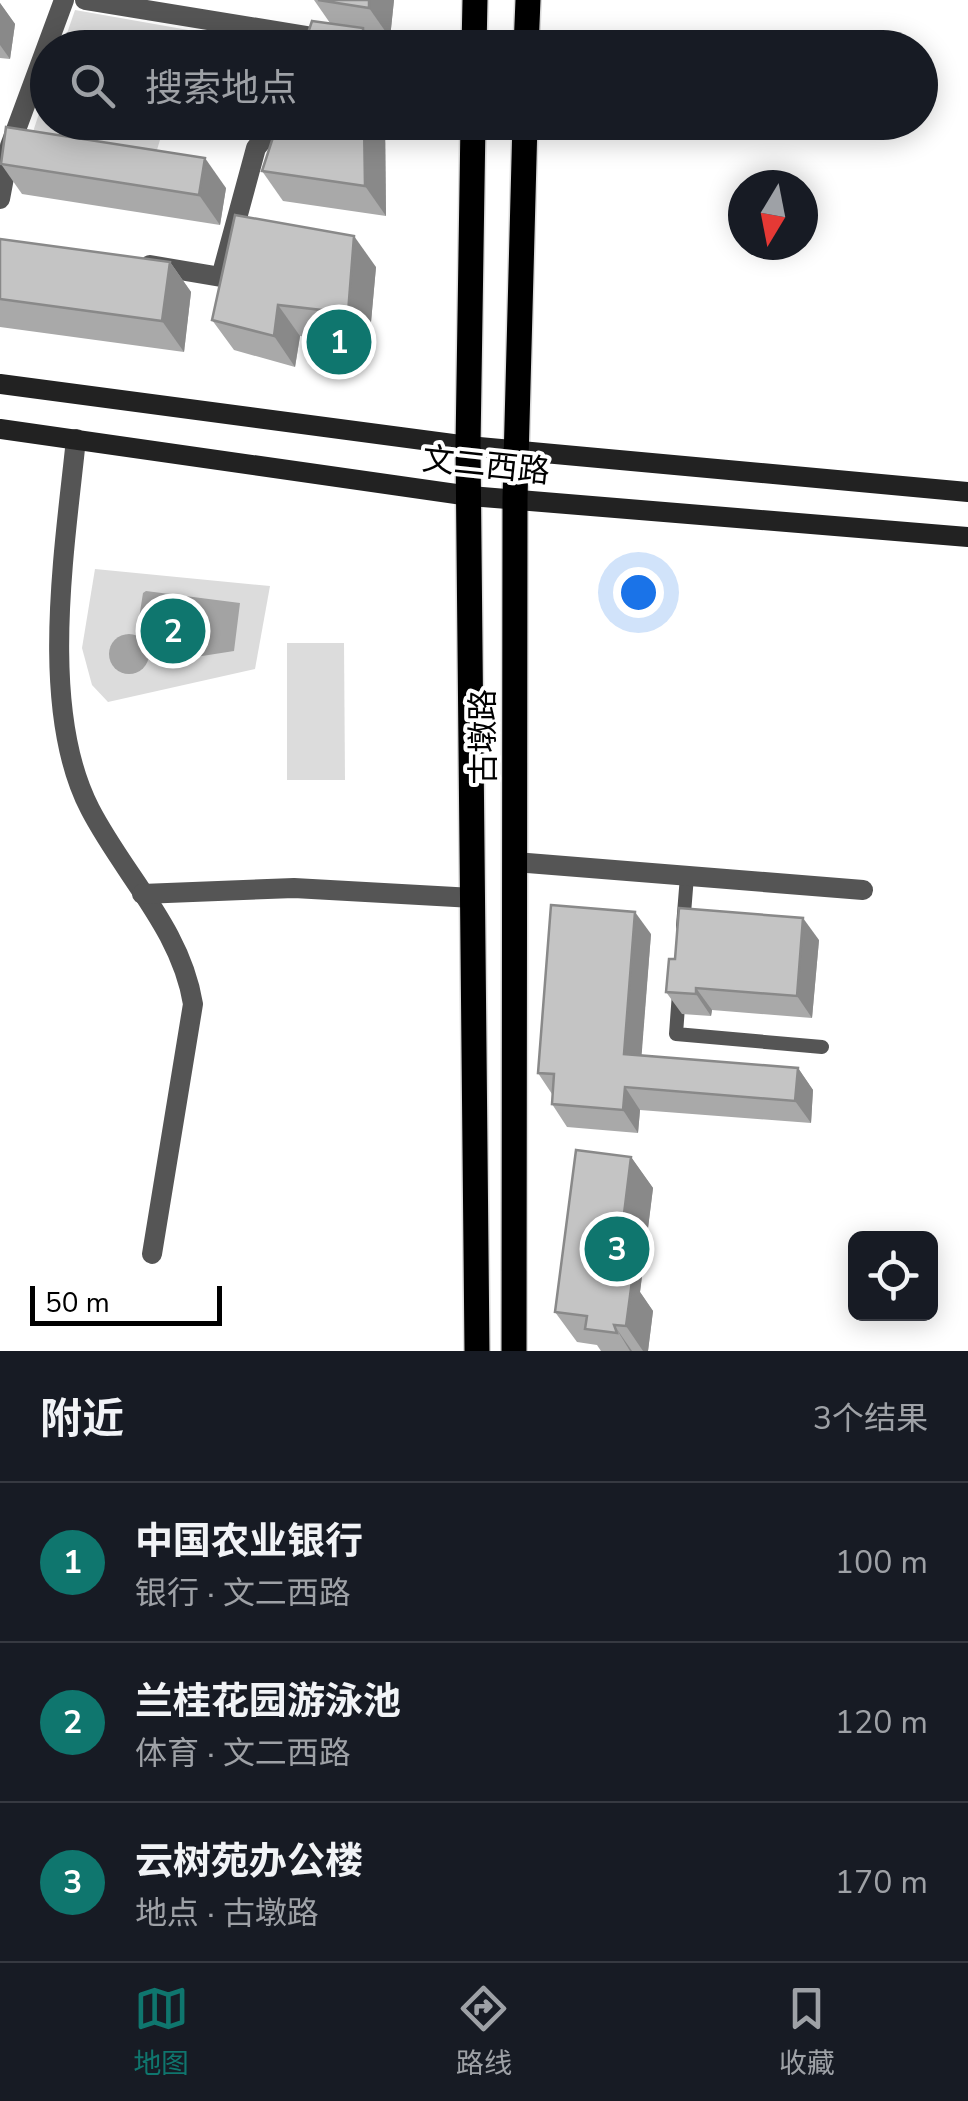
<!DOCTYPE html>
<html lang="zh">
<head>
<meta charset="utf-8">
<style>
	body { margin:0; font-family:"Nunito Sans","Noto Sans SC",sans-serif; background:#20242c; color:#f1f3f6 }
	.controls { position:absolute; right:30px; bottom:30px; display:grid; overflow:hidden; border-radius:15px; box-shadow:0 5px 25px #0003 }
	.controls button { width:90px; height:90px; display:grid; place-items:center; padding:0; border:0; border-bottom:2px solid #363941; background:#171b24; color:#f1f3f6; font:50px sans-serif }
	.compass { position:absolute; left:728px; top:170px; width:90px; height:90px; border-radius:50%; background:#171b24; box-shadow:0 5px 25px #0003; rotate:190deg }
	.scale { position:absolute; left:30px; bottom:25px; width:192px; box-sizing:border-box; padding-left:10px; border:5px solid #000; border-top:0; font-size:28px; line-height:35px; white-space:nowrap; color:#000; -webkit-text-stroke:8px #fff; paint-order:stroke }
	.you { position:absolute; left:638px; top:592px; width:35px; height:35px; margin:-25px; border:8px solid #fff; border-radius:50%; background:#1a73e8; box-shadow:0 0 0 15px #1a73e833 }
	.badge { display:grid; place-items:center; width:65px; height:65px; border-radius:50%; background:#0f766e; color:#fff; font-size:32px; font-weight:700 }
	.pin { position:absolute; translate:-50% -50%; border:5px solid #fff; box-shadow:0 2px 10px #0006 }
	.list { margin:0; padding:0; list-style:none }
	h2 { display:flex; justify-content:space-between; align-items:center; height:130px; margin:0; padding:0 40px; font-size:42px }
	h2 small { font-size:32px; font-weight:400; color:#9ea1a6 }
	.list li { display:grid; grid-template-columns:65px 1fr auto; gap:30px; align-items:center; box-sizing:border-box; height:160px; padding:0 40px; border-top:2px solid #363941 }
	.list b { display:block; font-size:38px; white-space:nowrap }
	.list p { margin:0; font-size:32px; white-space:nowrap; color:#9ea1a6 }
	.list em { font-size:32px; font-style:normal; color:#9ea1a6 }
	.icon { flex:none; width:55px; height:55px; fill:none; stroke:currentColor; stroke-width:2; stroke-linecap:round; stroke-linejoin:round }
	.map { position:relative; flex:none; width:968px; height:1351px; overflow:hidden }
	.search { position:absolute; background:#171b24; box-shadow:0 5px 25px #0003; left:30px; right:30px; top:30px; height:110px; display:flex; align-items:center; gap:25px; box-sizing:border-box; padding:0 35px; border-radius:55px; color:#9ea1a6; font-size:38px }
	.sheet { height:610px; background:#171b24 }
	nav { display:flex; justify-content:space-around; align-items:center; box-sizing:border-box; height:140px; border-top:2px solid #363941; background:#171b24; font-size:28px; color:#9ea1a6 }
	nav a { display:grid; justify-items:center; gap:5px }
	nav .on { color:#0f766e }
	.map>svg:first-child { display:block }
</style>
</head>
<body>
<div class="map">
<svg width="968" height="1351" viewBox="0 0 968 1351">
	<rect width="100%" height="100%" fill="#fff"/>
	<!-- green -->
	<g fill="#dcdcdc">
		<path d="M75,10L194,31L189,47L62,48Z"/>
		<path d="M47,89L48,122L165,123L154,160L30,141Z"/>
		<path d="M95,569L270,586L255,669L108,702L92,685L82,648Z"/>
		<path d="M287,643H344L345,780H287Z"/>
	</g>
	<!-- water -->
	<g fill="#a3a3a3">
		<path d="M146,591L240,603L234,651L183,659L158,656L154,640L137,631L143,593Z"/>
		<circle cx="129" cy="654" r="20"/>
	</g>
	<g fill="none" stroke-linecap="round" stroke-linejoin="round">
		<!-- primary casing -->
		<g stroke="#dbdbdb" stroke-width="28">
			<g id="primary">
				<path d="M474,48L475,0"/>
				<path d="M526,48L528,0"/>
				<path d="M473,122L468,446L477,1351"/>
				<path d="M514,1351L515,499L525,122"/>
			</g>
		</g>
		<!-- lane -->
		<g stroke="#555" stroke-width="14">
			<path d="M683,926L687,876"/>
			<path d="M679,993L676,1034L822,1047"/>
		</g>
		<!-- street -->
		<g stroke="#555" stroke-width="20">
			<path d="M85,0L380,48"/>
			<path d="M0,199L10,146L64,0"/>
			<path d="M150,265L221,277L256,148L277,122"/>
			<path d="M76,439C65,547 38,709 90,809C124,875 181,929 193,1004L152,1254"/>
			<path d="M515,862L863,890"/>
			<path d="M142,894L294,888L473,898"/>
		</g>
		<!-- secondary -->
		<g stroke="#222" stroke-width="20">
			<path d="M0,384L468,446L968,492"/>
			<path d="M0,429L470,496L968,537"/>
		</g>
		<!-- primary -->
		<use href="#primary" stroke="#000" stroke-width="25"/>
	</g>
	<!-- wall -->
	<g fill="#a9a9a9">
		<path d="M314,0H394L390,38L368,35L377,48L330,23Z"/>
		<path d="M0,3L15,24L10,59L0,58Z"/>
		<path d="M231,122H262L261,127Z"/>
		<path d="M278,122H385L386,216L283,201L262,171Z"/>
		<path d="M1,164L226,188L220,225L22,194Z"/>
		<path d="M0,239L170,262L191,292L184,352L0,327Z"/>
		<path d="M376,267L369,344L300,336L295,367L234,350L212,320Z"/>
		<path d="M651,934L641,1056L798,1068L813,1090L811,1123L640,1110L638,1133L567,1127L552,1104V1094L538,1073Z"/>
		<path d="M819,940L812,1018L712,1010L711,1016L682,1014L666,992L675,959Z"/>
		<path d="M631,1157L653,1188L640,1292L653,1311L648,1351H601L597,1345L577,1342L555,1312Z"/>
	</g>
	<!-- shaded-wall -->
	<g fill="#898989">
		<path d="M369,0H394L390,38L369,8Z"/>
		<path d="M0,3L15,24L10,59L0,45Z"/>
		<path d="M363,28L377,48H363Z"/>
		<path d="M364,122H385L386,216L365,186Z"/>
		<path d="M205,158L226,188L220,225L199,195Z"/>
		<path d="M354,236L376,267L369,344L348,313Z"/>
		<path d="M170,262L191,292L184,352L162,321Z"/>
		<path d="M278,305L300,336L295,367L274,336Z"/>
		<path d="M635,912L651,934L640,1076L624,1054Z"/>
		<path d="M803,918L819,940L812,1018L797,996Z"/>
		<path d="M696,988L712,1010L711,1016L696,994Z"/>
		<path d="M798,1068L813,1090L811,1123L795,1101Z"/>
		<path d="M625,1087L640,1110L638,1133L623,1110Z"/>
		<path d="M631,1157L653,1188L640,1292L653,1311L648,1351H643L626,1326L616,1279Z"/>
		<path d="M614,1325L632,1351H630Z"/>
	</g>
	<!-- building -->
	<g fill="#c4c4c4" stroke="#898989" stroke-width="2.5">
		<path d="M318,0H369V8Z"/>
		<path d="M312,21L363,28V48H303Z"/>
		<path d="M168,44L189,48H167Z"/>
		<path d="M278,122H364L365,186L262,171Z"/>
		<path d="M6,127L205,158L199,195L1,164Z"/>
		<path d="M235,215L354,236L348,313L278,305L274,336L212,320Z"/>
		<path d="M0,239L170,262L162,321L0,299Z"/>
		<path d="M551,905L635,912L624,1054L798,1068L795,1101L625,1087L623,1110L552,1104L554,1074L538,1073Z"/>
		<path d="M679,908L803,918L797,996L696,988V994L666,992L669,959H675Z"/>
		<path d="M576,1150L631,1157L616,1279L632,1281L626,1326L614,1325L617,1333L585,1329L587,1316L555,1312Z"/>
	</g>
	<g text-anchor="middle" stroke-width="8" stroke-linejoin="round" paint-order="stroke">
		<!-- street labels -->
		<g font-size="32" fill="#000" stroke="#fff">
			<text transform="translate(486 465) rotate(6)" y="11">文二西路</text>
			<text transform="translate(483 737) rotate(-90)" y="11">古墩路</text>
		</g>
	</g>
</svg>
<div class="controls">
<button><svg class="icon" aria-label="locate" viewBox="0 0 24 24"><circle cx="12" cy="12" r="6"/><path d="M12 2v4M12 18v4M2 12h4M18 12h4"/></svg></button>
</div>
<svg class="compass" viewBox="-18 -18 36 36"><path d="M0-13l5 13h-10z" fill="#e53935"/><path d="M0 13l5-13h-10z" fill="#9ea1a6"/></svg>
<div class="scale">50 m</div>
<div class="you"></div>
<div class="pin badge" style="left:339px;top:342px">1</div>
<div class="pin badge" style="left:173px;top:631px">2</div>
<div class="pin badge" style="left:617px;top:1249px">3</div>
<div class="search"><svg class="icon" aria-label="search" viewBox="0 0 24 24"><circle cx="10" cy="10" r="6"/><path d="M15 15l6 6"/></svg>搜索地点</div>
</div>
<section class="sheet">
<h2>附近<small>3个结果</small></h2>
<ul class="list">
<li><span class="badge">1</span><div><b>中国农业银行</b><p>银行 · 文二西路</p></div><em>100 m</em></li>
<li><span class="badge">2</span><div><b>兰桂花园游泳池</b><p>体育 · 文二西路</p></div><em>120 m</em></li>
<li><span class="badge">3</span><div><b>云树苑办公楼</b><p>地点 · 古墩路</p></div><em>170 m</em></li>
</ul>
</section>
<nav>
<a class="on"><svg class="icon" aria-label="map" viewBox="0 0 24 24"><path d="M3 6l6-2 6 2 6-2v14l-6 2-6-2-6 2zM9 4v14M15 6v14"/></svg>地图</a>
<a><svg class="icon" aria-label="directions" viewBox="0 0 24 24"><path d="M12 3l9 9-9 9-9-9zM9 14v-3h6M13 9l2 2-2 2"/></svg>路线</a>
<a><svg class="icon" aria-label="saved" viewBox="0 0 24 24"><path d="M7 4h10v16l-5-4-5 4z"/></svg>收藏</a>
</nav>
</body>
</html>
